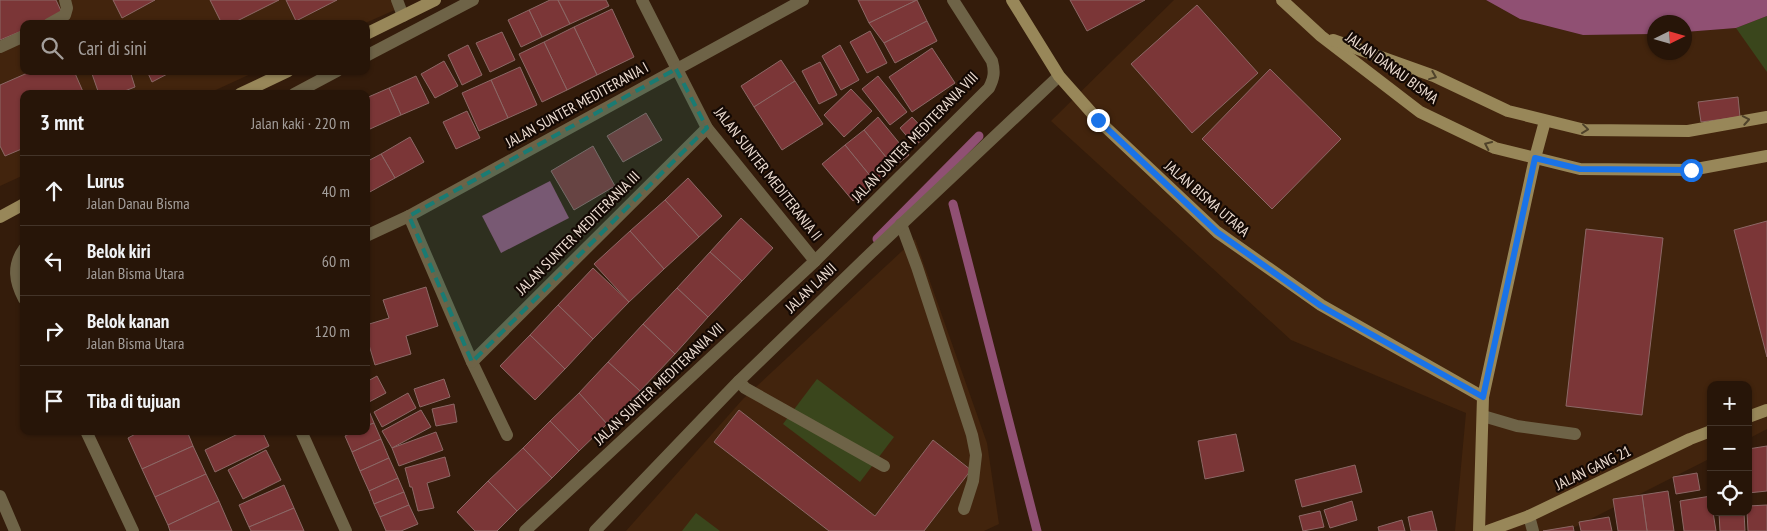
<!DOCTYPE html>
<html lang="id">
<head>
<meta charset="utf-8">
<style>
	body { margin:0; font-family:"PT Sans Narrow",sans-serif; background:#2f1e12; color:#f1f3f6 }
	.controls { position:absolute; right:15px; bottom:15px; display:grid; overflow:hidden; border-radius:10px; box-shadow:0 1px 4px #0004 }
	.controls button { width:45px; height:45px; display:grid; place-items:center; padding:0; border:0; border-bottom:1px solid #433429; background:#271508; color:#f1f3f6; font:25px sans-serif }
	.compass { position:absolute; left:1647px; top:15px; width:45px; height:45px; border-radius:50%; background:#271508; box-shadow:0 1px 4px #0004; rotate:85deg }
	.stop { position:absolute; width:15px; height:15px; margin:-11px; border:4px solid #1a73e8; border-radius:50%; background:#fff }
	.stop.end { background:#1a73e8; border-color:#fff; box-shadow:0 1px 5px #0008 }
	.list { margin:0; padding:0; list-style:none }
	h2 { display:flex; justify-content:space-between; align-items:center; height:65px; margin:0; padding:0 20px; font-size:21px }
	h2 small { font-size:16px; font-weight:400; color:#a49f9c }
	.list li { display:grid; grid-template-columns:32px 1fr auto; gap:15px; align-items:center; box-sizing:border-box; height:70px; padding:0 20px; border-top:1px solid #433429 }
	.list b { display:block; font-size:19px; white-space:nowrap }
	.list p { margin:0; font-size:16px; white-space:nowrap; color:#a49f9c }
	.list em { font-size:16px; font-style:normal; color:#a49f9c }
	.icon { flex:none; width:28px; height:28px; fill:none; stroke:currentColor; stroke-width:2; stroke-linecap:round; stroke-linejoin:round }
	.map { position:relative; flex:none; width:1767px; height:531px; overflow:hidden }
	.search { position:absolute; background:#271508; box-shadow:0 1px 4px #0004; left:20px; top:20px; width:350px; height:55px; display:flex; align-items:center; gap:12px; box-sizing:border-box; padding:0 18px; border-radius:10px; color:#a49f9c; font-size:19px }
	.panel { position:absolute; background:#271508; box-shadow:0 1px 4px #0004; left:20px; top:90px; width:350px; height:345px; border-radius:10px }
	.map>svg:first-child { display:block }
</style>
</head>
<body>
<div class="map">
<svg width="1767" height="531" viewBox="0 0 1767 531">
	<rect width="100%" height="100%" fill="#341c0b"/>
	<!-- built -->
	<g fill="#42240d">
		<path d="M0,0H393L397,9L363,24H24V71H257L207,94H24V175L0,186Z"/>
		<path d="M1174,0H1486L1520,19L1583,35L1654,34V52H1684L1685,32L1736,28L1767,16V429L1748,439V385H1711V458L1567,531H1455L1466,413L1291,340L1051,121Z"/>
		<path d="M915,239L987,443L999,524L984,531H626L743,399Z"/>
	</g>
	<!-- green -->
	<g fill="#3a461c">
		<path d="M1767,16V72L1736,28Z"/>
		<path d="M817,379L894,437L860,482L783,424Z"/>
		<path d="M696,513L720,531H682Z"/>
	</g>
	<!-- water -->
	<g fill="#905073">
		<path d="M1486,0H1767V16L1736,28L1685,32L1684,22H1654V34L1583,35L1520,19Z"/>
		<path d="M550,181L569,218L501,253L482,216Z"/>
	</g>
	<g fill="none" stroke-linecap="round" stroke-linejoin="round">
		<!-- stream -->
		<g stroke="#905073" stroke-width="9">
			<path d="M953,204L1037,531"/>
			<path d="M877,239L979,136"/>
		</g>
	</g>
	<!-- building -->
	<g fill="#7b3637" stroke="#8c6866">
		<path d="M0,0H56L62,13L37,24H24V30L0,40Z"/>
		<path d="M113,0H155L122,18Z"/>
		<path d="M210,0H279L231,24H222Z"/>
		<path d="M286,0H337L296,21Z"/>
		<path d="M550,0H558L570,24L542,37L529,10Z"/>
		<path d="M558,0H606L609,6L570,24Z"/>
		<path d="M858,0H917L869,23Z"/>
		<path d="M917,0L927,21L884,43L869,23Z"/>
		<path d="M1070,0H1145L1087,31Z"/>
		<path d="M1197,5L1258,73L1192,133L1131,64Z"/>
		<path d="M612,9L634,57L597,75L574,27Z"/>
		<path d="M529,10L542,37L521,47L508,20Z"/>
		<path d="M927,21L937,41L895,63L884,43Z"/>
		<path d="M574,27L597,75L567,90L544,42Z"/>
		<path d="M870,31L887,63L867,73L850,42Z"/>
		<path d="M502,32L515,60L490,72L476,43Z"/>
		<path d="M544,42L567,90L542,102L519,54Z"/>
		<path d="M468,45L482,75L462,85L448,55Z"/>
		<path d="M840,45L859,80L841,90L822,56Z"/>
		<path d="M932,48L955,83L912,112L889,77Z"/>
		<path d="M781,60L795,81L754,107L741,86Z"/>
		<path d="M444,61L458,86L435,98L421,74Z"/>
		<path d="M820,62L837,95L819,104L802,71Z"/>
		<path d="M520,67L537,105L508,118L491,80Z"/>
		<path d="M1270,69L1341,139L1272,209L1202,139Z"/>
		<path d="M32,71H74L84,94H24V148L5,156L0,146V85Z"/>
		<path d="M91,71H130L135,87L117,94H99Z"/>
		<path d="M147,71H173L152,82Z"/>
		<path d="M416,76L429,103L401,115L389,88Z"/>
		<path d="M878,76L907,112L890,125L862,89Z"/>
		<path d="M491,80L508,118L479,131L462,93Z"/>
		<path d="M795,81L823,124L782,150L754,107Z"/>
		<path d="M389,88L401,115L370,129L366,122V98Z"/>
		<path d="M851,89L872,111L844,137L824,115Z"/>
		<path d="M1738,97L1740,117L1701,122L1698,102Z"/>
		<path d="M467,111L480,138L456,149L443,122Z"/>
		<path d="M646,113L662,140L623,162L607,136Z"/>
		<path d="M878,117L909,155L894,167L864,130Z"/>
		<path d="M912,117L928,134L915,146L900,128Z"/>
		<path d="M864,130L894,167L876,183L845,145Z"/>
		<path d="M410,137L424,162L395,178L381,154Z"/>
		<path d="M845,145L876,183L853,201L822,164Z"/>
		<path d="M593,146L615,186L574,210L551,171Z"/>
		<path d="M381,154L395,178L368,193L366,189V162Z"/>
		<path d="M688,178L722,216L699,237L665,200Z"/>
		<path d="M665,200L699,237L664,269L630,231Z"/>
		<path d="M741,218L773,248L742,281L710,252Z"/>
		<path d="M1767,221V357L1734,230Z"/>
		<path d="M1586,229L1663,238L1642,415L1566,406Z"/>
		<path d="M630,231L664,269L629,302L594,264Z"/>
		<path d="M710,252L742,281L708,317L677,288Z"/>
		<path d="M593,268L629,302L593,339L558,305Z"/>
		<path d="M426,287L438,326L406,336L411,354L375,365L366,335V325L389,318L383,300Z"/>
		<path d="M677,288L708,317L675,354L643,324Z"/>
		<path d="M558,305L593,339L565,369L530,335Z"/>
		<path d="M643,324L675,354L640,391L608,362Z"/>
		<path d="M530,335L565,369L535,400L500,366Z"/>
		<path d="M608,362L640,391L607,424L579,393Z"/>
		<path d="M377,376L386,393L369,402L366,397V382Z"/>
		<path d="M444,379L450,397L420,407L414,389Z"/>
		<path d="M408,393L416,408L382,427L374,412Z"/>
		<path d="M579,393L607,424L579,451L550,421Z"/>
		<path d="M454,404L457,422L436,426L432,409Z"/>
		<path d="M421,410L431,427L392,448L382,431Z"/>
		<path d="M739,410L875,516L933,440L971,470L924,531H829L714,442Z"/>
		<path d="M369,411L374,423L366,426V413Z"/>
		<path d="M550,421L579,451L552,478L523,448Z"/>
		<path d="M374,423L381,439L352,452L345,436L355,431H366V426Z"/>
		<path d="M141,431H187L193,446L142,469L128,438Z"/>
		<path d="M244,431H262L269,446L215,472L205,450Z"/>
		<path d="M436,432L443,450L399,466L392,448Z"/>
		<path d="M1236,434L1244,471L1205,479L1198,441Z"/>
		<path d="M381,439L389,458L360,471L352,452Z"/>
		<path d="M193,446L206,474L155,497L142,469Z"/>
		<path d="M1767,446V491L1748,493V449Z"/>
		<path d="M523,448L552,478L517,511L488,481Z"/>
		<path d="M266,450L281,480L243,499L228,470Z"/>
		<path d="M445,457L450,476L427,483L434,508L418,511L412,487H410L405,468Z"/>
		<path d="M389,458L398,478L369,491L360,471Z"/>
		<path d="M1355,465L1362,492L1302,507L1295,480Z"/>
		<path d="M1697,473L1700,490L1676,494L1673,477Z"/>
		<path d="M206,474L219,501L168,525L155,497Z"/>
		<path d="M398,478L404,492L374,504L369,491Z"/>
		<path d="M488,481L517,511L497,531H475L457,512Z"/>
		<path d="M284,485L294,508L249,527L239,505Z"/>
		<path d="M1668,491L1674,531H1647L1642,495Z"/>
		<path d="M404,492L409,505L380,517L374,504Z"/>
		<path d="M1642,495L1647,531H1618L1613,499Z"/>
		<path d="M1711,496V512H1713L1716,531H1684L1680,501Z"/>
		<path d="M219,501L232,531H170L168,525Z"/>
		<path d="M1352,501L1357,520L1330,528L1324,510Z"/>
		<path d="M409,505L418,524L401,531H386L380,517Z"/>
		<path d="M1767,505V531H1748L1747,512H1748V506Z"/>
		<path d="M294,508L304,531H251L249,527Z"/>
		<path d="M1320,511L1324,527L1303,531L1299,516Z"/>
		<path d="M1432,511L1437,531H1411L1408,517Z"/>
		<path d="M1744,512L1745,531H1720L1719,513Z"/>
		<path d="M1609,517L1612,531H1581L1579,522Z"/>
		<path d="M1402,520L1405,531H1379L1378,527Z"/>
		<path d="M1573,526L1574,531H1543Z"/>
	</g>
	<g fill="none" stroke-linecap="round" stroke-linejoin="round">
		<!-- lane -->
		<g stroke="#6e6347" stroke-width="12">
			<path d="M901,224L917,267L972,435L976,455L973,481L964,509"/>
			<path d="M739,381L745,388L884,466"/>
			<path d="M1483,416L1517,426L1575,434"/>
		</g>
		<!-- street -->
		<g stroke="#6e6347" stroke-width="12">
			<path d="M397,0L403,16"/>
			<path d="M642,0L707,128L815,261"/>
			<path d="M49,24L65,15L67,8L65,0"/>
			<path d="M0,47L24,36"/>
			<path d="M366,56L473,0"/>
			<path d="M294,94L337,71"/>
			<path d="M409,216L472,362L507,435"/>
			<path d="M366,236L409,216L803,0"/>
			<path d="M24,249C12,266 15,282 24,299"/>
			<path d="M472,362L707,128"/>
			<path d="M86,431L133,531"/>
			<path d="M301,431L346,531"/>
			<path d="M0,496L15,531"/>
			<path d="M1529,516L1533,531"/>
			<path d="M525,531L815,261L989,88C994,78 995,72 992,61L953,0"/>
			<path d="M595,531L739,381L872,252L1059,76"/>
		</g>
		<!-- secondary -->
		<g stroke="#988759" stroke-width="12">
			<path d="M1012,0L1059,76L1098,120L1217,232L1321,305L1483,397"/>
			<path d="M1282,0L1321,36L1420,112L1495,148L1580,169L1691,170L1767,156"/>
			<path d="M366,34L435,0"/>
			<path d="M1333,40L1434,76L1508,111L1585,130L1688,131L1767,117"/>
			<path d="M240,94L288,71"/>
			<path d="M0,217L24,204"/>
			<path d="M1748,417L1767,410"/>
			<path d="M1479,531L1483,397L1535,158L1545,121"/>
			<path d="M1488,531L1529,516L1690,439L1711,431"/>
		</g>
	</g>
	<!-- one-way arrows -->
	<defs><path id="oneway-chevron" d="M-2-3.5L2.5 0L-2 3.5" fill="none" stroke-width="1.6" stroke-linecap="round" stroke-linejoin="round" transform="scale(1.25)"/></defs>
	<g stroke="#4f422a">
		<use href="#oneway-chevron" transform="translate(1433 76) rotate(22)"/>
		<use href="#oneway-chevron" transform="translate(1746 120) rotate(-10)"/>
		<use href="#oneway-chevron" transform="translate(1585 129) rotate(7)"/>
		<use href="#oneway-chevron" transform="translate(1488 145) rotate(-155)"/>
	</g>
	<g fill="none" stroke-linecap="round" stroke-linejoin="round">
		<!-- route -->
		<path stroke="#1a73e8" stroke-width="6" d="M1098,120L1217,232L1321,306L1483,397L1535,158L1580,169L1691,170"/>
	</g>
	<!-- marked area -->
	<path fill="#1a7b73" fill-opacity="0.2" stroke="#1a7b73" stroke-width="4" stroke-dasharray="10 6" stroke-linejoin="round" d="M676,69L707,128L472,362L409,216Z"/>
	<g text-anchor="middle" stroke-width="4.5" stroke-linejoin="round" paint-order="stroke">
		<!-- street labels -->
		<g font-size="15" fill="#edddd2" stroke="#140904">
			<text transform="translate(1392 68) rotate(36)" y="5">JALAN DANAU BISMA</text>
			<text transform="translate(577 105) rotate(-29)" y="5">JALAN SUNTER MEDITERANIA I</text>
			<text transform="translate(915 137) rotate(-46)" y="5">JALAN SUNTER MEDITERANIA VIII</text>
			<text transform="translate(768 174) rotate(52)" y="5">JALAN SUNTER MEDITERANIA II</text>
			<text transform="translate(1207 199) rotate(41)" y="5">JALAN BISMA UTARA</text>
			<text transform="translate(578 233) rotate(-45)" y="5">JALAN SUNTER MEDITERANIA III</text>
			<text transform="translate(811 288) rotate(-44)" y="5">JALAN LANJI</text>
			<text transform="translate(659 384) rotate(-43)" y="5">JALAN SUNTER MEDITERANIA VII</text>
			<text transform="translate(1593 468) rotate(-26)" y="5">JALAN GANG 21</text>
		</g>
	</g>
</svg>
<div class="controls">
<button>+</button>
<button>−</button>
<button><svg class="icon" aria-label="locate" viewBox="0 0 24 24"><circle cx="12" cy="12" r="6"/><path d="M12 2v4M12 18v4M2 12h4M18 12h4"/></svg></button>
</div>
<svg class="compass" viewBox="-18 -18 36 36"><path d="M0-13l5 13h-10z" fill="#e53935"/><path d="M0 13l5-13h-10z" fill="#a49f9c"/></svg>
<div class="stop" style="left:1691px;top:170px"></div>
<div class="stop end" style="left:1098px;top:120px"></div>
<div class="search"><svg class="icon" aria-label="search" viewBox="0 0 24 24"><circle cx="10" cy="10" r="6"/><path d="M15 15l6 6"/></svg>Cari di sini</div>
<section class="panel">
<h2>3 mnt<small>Jalan kaki · 220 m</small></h2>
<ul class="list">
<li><svg class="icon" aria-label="ahead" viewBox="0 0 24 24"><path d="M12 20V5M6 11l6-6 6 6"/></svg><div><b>Lurus</b><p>Jalan Danau Bisma</p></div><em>40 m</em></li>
<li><svg class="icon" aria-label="left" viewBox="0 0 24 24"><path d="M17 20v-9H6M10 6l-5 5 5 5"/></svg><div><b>Belok kiri</b><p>Jalan Bisma Utara</p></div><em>60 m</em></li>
<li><svg class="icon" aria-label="right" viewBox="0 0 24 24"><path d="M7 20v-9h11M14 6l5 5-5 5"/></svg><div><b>Belok kanan</b><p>Jalan Bisma Utara</p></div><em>120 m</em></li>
<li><svg class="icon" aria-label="arrive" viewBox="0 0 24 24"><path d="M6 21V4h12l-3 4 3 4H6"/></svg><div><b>Tiba di tujuan</b></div></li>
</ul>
</section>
</div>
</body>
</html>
